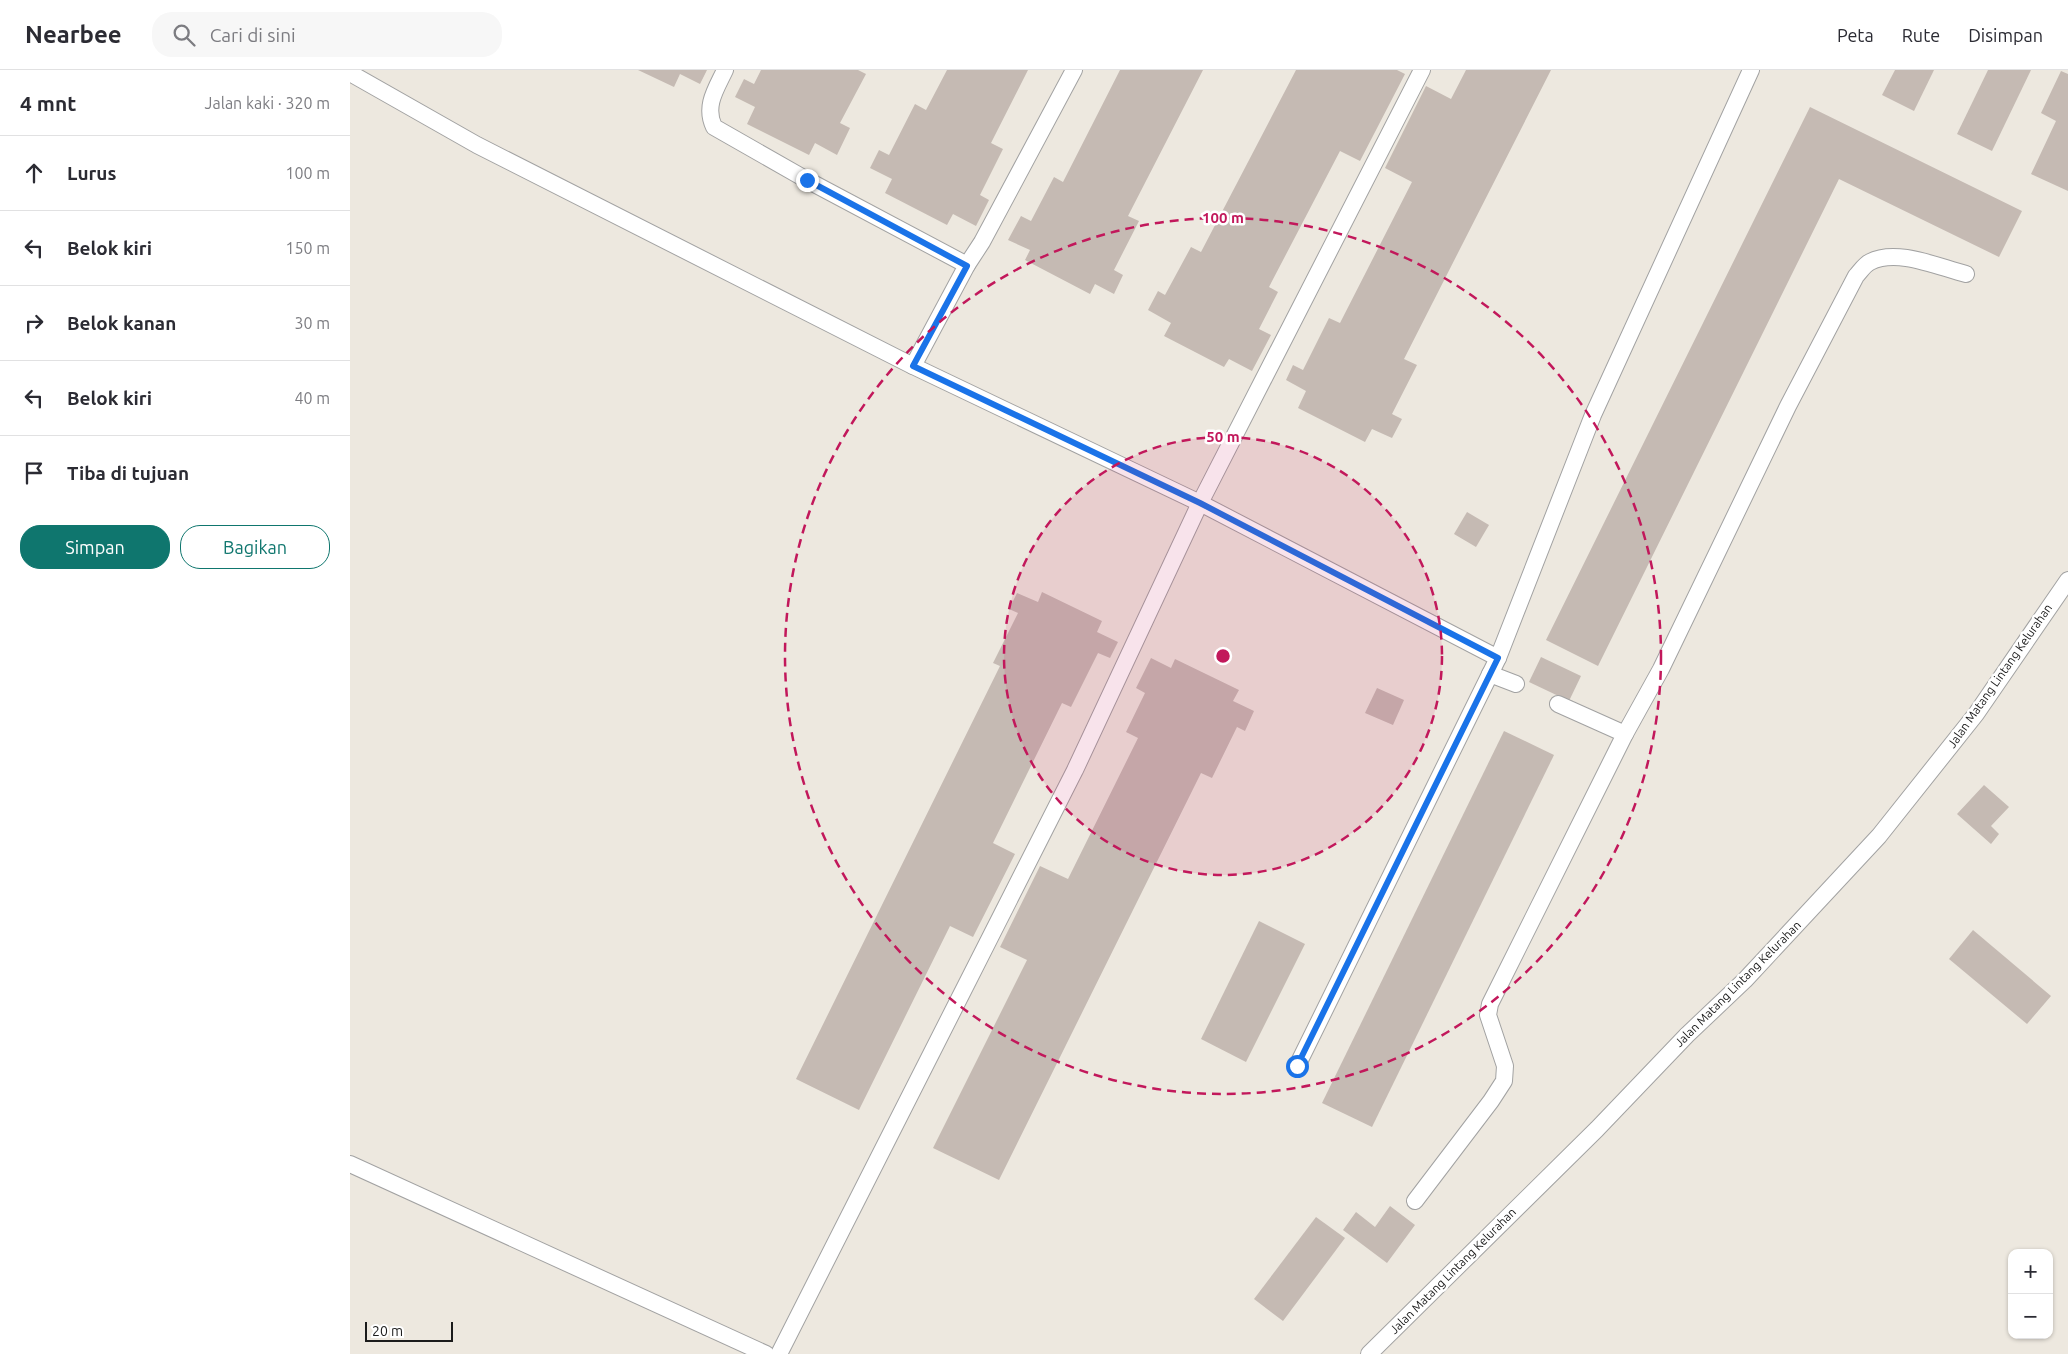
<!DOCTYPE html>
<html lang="id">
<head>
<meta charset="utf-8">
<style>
	body { margin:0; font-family:Ubuntu,sans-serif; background:#f7f7f7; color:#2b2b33 }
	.controls { position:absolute; right:15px; bottom:15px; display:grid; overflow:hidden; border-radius:10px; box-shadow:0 1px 4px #0004 }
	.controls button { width:45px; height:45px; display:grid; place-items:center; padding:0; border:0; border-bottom:1px solid #e1e1e2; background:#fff; color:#2b2b33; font:25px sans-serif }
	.scale { position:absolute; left:15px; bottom:12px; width:88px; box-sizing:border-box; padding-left:5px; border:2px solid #1b1b1b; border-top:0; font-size:14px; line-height:18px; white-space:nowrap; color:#1b1b1b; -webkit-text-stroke:4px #fff; paint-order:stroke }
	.stop { position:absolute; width:15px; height:15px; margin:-11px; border:4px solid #1a73e8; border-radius:50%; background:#fff }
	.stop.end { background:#1a73e8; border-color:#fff; box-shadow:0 1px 5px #0008 }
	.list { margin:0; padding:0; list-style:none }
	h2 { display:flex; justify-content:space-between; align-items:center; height:65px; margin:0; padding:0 20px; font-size:21px }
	h2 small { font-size:16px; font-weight:400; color:#7c7c81 }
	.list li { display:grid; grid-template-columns:32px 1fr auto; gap:15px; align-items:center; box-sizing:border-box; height:75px; padding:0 20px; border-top:1px solid #e1e1e2 }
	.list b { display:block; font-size:19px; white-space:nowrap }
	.list em { font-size:16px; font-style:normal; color:#7c7c81 }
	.actions { display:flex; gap:10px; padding:15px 20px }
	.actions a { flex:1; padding:11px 0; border:1px solid #0f766e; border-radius:20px; text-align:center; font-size:18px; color:#0f766e }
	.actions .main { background:#0f766e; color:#fff }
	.icon { flex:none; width:28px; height:28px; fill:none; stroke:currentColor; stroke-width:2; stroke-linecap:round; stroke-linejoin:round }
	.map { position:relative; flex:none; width:1718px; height:1284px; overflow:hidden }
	header { display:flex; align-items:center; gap:30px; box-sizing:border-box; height:70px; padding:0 25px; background:#fff; border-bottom:1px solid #e1e1e2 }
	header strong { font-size:24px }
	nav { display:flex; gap:28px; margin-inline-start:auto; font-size:18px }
	.search { width:350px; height:45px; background:#f7f7f7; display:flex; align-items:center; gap:12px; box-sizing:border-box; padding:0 18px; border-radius:20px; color:#7c7c81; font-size:19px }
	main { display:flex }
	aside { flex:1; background:#fff }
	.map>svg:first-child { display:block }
</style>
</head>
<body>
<header>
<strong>Nearbee</strong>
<div class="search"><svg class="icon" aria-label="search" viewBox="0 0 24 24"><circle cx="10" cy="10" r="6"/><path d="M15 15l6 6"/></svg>Cari di sini</div>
<nav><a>Peta</a><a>Rute</a><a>Disimpan</a></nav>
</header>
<main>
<aside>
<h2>4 mnt<small>Jalan kaki · 320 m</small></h2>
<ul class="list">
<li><svg class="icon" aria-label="ahead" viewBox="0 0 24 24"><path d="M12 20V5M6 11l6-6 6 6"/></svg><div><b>Lurus</b></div><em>100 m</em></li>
<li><svg class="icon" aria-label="left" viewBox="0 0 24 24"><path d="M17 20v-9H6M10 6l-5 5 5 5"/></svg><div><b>Belok kiri</b></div><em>150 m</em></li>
<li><svg class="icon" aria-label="right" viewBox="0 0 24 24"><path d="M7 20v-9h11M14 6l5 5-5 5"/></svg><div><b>Belok kanan</b></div><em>30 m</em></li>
<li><svg class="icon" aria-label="left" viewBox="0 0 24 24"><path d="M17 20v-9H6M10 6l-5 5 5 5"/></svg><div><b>Belok kiri</b></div><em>40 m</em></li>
<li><svg class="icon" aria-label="arrive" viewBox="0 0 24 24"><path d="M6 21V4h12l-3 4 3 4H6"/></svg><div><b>Tiba di tujuan</b></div></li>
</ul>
<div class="actions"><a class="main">Simpan</a><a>Bagikan</a></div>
</aside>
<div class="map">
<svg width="1718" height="1284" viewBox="0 0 1718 1284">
	<rect width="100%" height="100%" fill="#ede8df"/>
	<!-- building -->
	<g fill="#c5bab3">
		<path d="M288,0H357L350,14L330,4L324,17Z"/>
		<path d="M411,0H508L516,4L490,53L500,58L487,85L465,73L459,85L397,54L405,37L385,27L394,9L404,14Z"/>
		<path d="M597,0H678L641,73L653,79L630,125L639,130L626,156L603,144L597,155L535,123L542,109L520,98L529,80L539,85L565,34L576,40Z"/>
		<path d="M770,0H853L778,146L789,151L764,200L773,205L764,224L745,214L740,224L675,190L680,180L658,170L671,146L681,151L704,107L713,112Z"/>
		<path d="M946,0H1047L1055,4L1010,91L990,81L919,217L928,222L909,259L921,265L902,301L879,289L874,297L814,266L821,253L798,240L808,221L815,225L841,177L851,182Z"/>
		<path d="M1116,0H1201L1054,289L1067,295L1042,344L1052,349L1042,368L1022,359L1015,372L948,338L956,321L936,310L943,295L953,300L979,248L990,253L1062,112L1035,98L1076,16L1101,29Z"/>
		<path d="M1545,0H1584L1564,41L1532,25Z"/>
		<path d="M1638,0H1681L1642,81L1607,64Z"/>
		<path d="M1711,1L1718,4V121L1681,104L1706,51L1691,43Z"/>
		<path d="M1460,37L1672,141L1649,187L1489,109L1248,596L1196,570Z"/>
		<path d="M1117,442L1139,455L1126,477L1104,464Z"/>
		<path d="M692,522L752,551L747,562L768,572L760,588L748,583L721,637L712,633L643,773L665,784L623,867L600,856L509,1040L446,1009L650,596L643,593L668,543L659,539L667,523L688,532Z"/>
		<path d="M1191,587L1231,606L1219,631L1179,612Z"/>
		<path d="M801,588L821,598L825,589L889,620L883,631L904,641L895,661L887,657L862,708L851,703L649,1110L583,1078L677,890L650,877L690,796L718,809L788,668L776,662L795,623L786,618Z"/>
		<path d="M1027,618L1054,630L1043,655L1015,643Z"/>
		<path d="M1154,661L1204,685L1022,1057L972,1033Z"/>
		<path d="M1634,715L1659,737L1641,756L1649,764L1641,774L1607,744Z"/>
		<path d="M909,851L955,874L896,992L851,969Z"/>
		<path d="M1623,860L1701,926L1677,954L1599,889Z"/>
		<path d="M1040,1136L1065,1155L1037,1193L993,1160L1006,1142L1025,1157Z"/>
		<path d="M966,1147L995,1168L933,1251L904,1229Z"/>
	</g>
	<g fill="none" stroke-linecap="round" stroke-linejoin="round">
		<!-- lane casing -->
		<g stroke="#a2a2a2" stroke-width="18">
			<g id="lane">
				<path d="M375,0C366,19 354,36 364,57L457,110L617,195L563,296"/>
				<path d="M0,3L127,75L563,296L850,433L1148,588L1243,345L1401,0"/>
				<path d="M617,195L632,172L724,0"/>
				<path d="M1140,604L1166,614"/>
				<path d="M1275,664L1311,599L1438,336L1506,206C1510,202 1514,195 1520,192C1547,178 1588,197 1616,204"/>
				<path d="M947,996L1148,588"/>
				<path d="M0,1094L416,1284"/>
				<path d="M1065,1131L1141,1031L1154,1011L1155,996L1138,945L1140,934L1275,664L1208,634"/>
				<path d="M429,1284L725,700L850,433L1072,0"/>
				<path d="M1019,1284L1247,1059L1337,965L1395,910L1529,766L1626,644L1718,510"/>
			</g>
		</g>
		<!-- lane -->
		<use href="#lane" stroke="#fff" stroke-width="16"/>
	</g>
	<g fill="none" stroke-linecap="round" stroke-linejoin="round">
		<!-- route -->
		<path stroke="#1a73e8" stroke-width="6" d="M457,110L617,196L563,296L850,433L1148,588L947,996"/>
	</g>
	<!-- distance rings -->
	<circle cx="873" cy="586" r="219" fill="#c2185b" fill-opacity=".12"/>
	<g fill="none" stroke="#c2185b" stroke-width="2.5" stroke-dasharray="9 6">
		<circle cx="873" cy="586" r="219"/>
		<circle cx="873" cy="586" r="438"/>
	</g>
	<g text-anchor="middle" stroke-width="5" stroke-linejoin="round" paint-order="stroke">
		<!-- street labels -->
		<g font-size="12" fill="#1b1b1b" stroke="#fff">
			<text transform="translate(1650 606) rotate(-55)" y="4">Jalan Matang Lintang Kelurahan</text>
			<text transform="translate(1388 914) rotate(-45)" y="4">Jalan Matang Lintang Kelurahan</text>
			<text transform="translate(1103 1201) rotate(-45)" y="4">Jalan Matang Lintang Kelurahan</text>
		</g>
	</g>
	<circle cx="873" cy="586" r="8" fill="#c2185b" stroke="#fff" stroke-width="2.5"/>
	<g font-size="15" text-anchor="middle" font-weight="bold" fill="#c2185b" stroke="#fff" stroke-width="5" stroke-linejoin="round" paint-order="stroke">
		<text x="873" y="153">100 m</text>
		<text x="873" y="372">50 m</text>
	</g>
</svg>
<div class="controls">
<button>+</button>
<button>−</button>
</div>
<div class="scale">20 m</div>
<div class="stop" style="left:947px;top:996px"></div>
<div class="stop end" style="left:457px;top:110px"></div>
</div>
</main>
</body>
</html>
